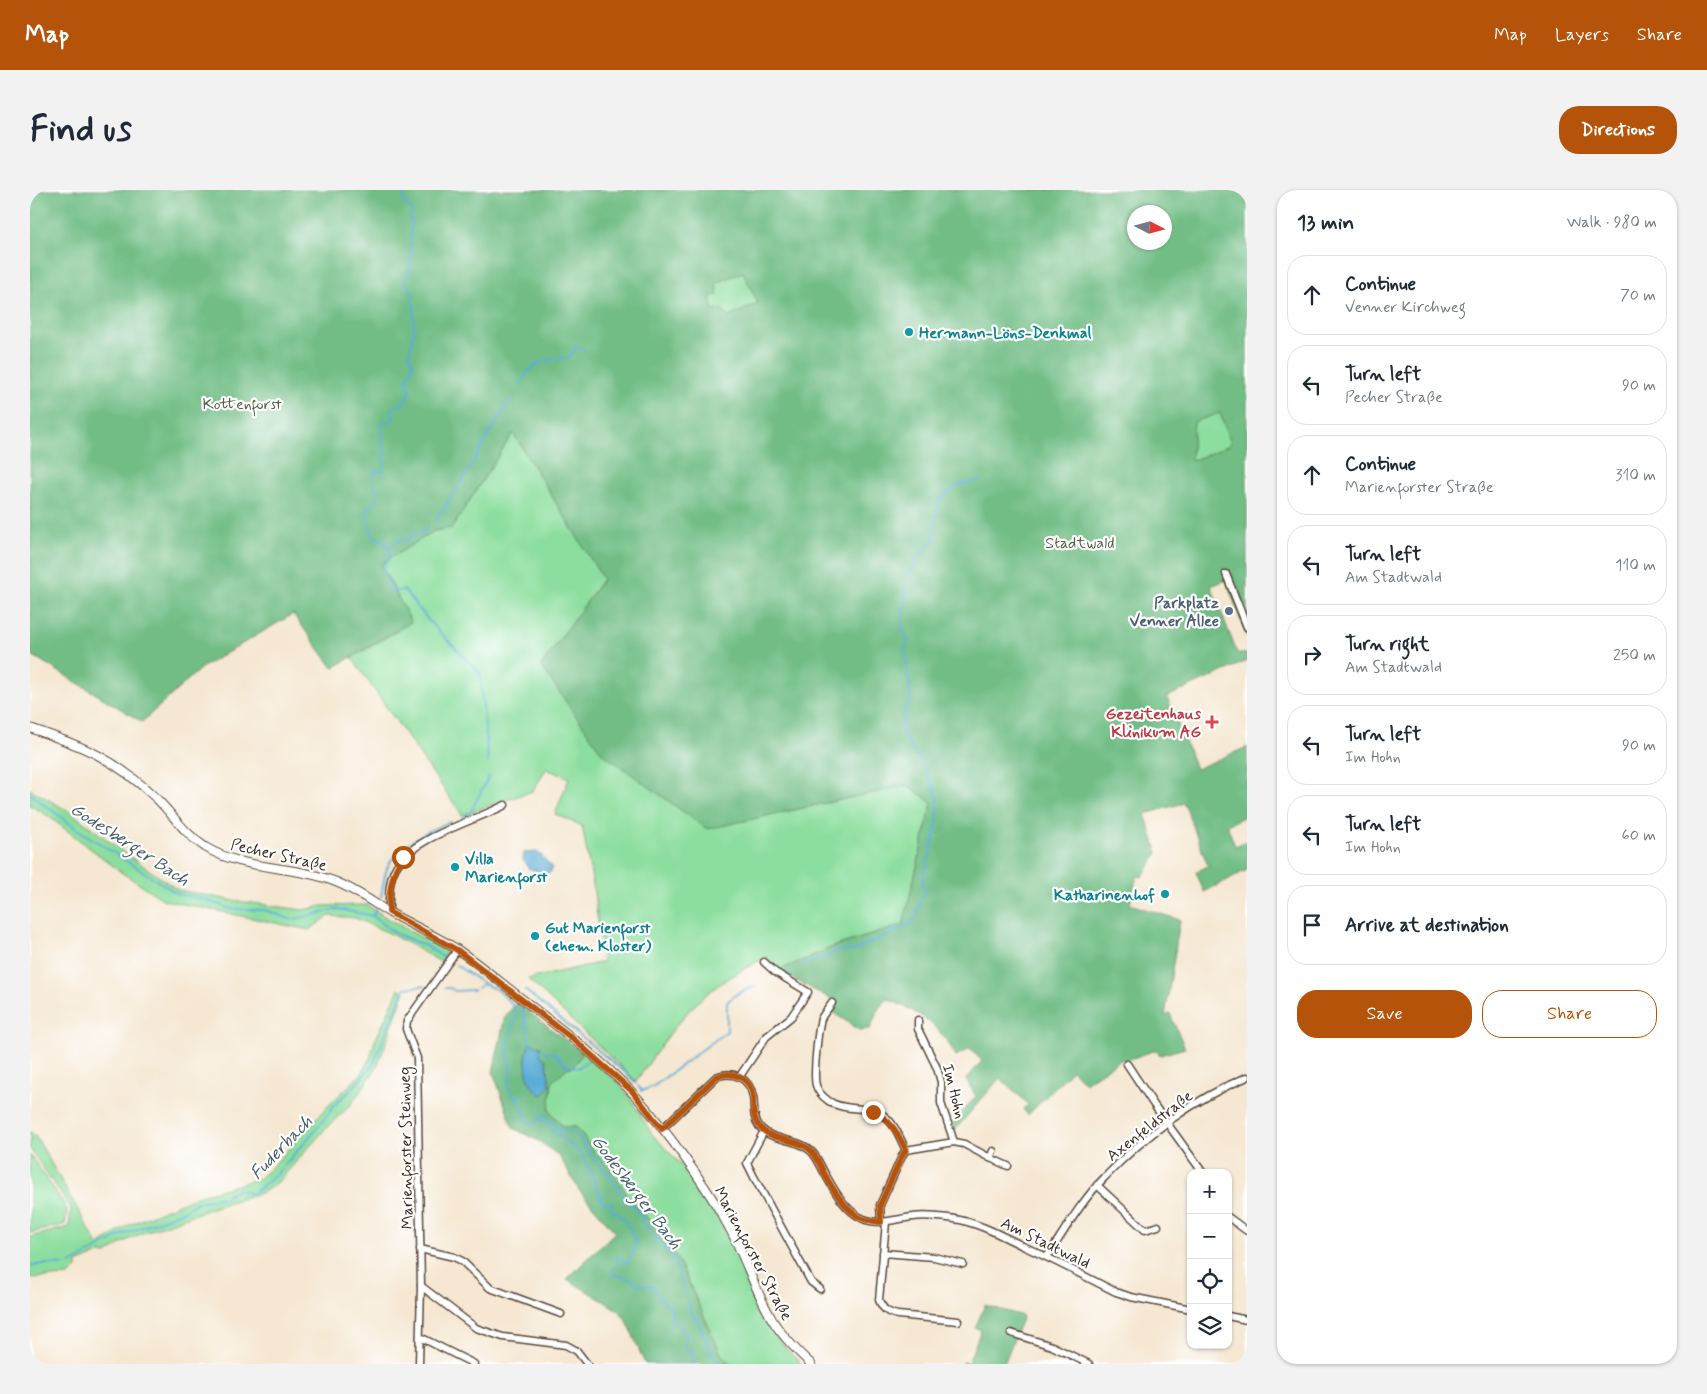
<!DOCTYPE html>
<html lang="en">
<head>
<meta charset="utf-8">
<style>
	body { margin:0; font-family:Mynerve,sans-serif; background:#f2f2f3; color:#1f2937 }
	.controls { position:absolute; right:15px; bottom:15px; display:grid; overflow:hidden; border-radius:10px; box-shadow:0 1px 4px #0004 }
	.controls button { width:45px; height:45px; display:grid; place-items:center; padding:0; border:0; border-bottom:1px solid #e0e1e3; background:#fff; color:#1f2937; font:25px sans-serif }
	.compass { position:absolute; left:1097px; top:15px; width:45px; height:45px; border-radius:50%; background:#fff; box-shadow:0 1px 4px #0004; rotate:96deg }
	.stop { position:absolute; width:15px; height:15px; margin:-11px; border:4px solid #b45309; border-radius:50%; background:#fff }
	.stop.end { background:#b45309; border-color:#fff; box-shadow:0 1px 5px #0008 }
	.list { margin:0; padding:0; list-style:none }
	h2 { display:flex; justify-content:space-between; align-items:center; height:65px; margin:0; padding:0 20px; font-size:21px }
	h2 small { font-size:16px; font-weight:400; color:#747a83 }
	.list li { display:grid; grid-template-columns:32px 1fr auto; gap:15px; align-items:center; box-sizing:border-box; height:80px; margin:0 10px 10px; padding:0 10px; border:1px solid #e0e1e3; border-radius:20px }
	.list b { display:block; font-size:19px; white-space:nowrap }
	.list p { margin:0; font-size:16px; white-space:nowrap; color:#747a83 }
	.list em { font-size:16px; font-style:normal; color:#747a83 }
	.actions { display:flex; gap:10px; padding:15px 20px }
	.actions a { flex:1; padding:11px 0; border:1px solid #b45309; border-radius:20px; text-align:center; font-size:18px; color:#b45309 }
	.actions .main { background:#b45309; color:#fff }
	.icon { flex:none; width:28px; height:28px; fill:none; stroke:currentColor; stroke-width:2; stroke-linecap:round; stroke-linejoin:round }
	.map { position:relative; flex:none; width:1217px; height:1174px; overflow:hidden; border-radius:20px }
	header { display:flex; align-items:center; gap:30px; box-sizing:border-box; height:70px; padding:0 25px; background:#b45309; color:#fff }
	header strong { font-size:24px }
	nav { display:flex; gap:28px; margin-inline-start:auto; font-size:18px }
	.intro { display:flex; align-items:center; justify-content:space-between; box-sizing:border-box; height:120px; padding:0 30px }
	h1 { margin:0; font-size:35px }
	.button { padding:12px 22px; border-radius:20px; background:#b45309; color:#fff; font-size:18px; font-weight:700 }
	main { display:flex; gap:30px; padding:0 30px }
	aside { flex:1; background:#fff; border-radius:20px; box-shadow:0 1px 4px #0004 }
	.map>svg:first-child { display:block }
</style>
</head>
<body>
<header>
<strong>Map</strong>
<nav><a>Map</a><a>Layers</a><a>Share</a></nav>
</header>
<div class="intro"><h1>Find us</h1><a class="button">Directions</a></div>
<main>
<div class="map">
<svg width="1217" height="1174" viewBox="0 0 1217 1174">
	<rect width="100%" height="100%" fill="#fff"/>
	<filter id="ink" filterUnits="userSpaceOnUse"><feTurbulence type="fractalNoise" baseFrequency=".02" numOctaves="2"/><feDisplacementMap in="SourceGraphic" scale="10" xChannelSelector="R" yChannelSelector="G"/><feConvolveMatrix kernelMatrix="1 2 1 2 8 2 1 2 1" color-interpolation-filters="sRGB"/></filter>
	<filter id="wash" filterUnits="userSpaceOnUse"><feTurbulence type="fractalNoise" baseFrequency=".0096" numOctaves="4" result="noise"/><feDisplacementMap in="SourceGraphic" scale="20" xChannelSelector="R" yChannelSelector="G"/><feGaussianBlur stdDeviation="1.12" result="paint"/><feColorMatrix in="noise" values="0 0 0 0 0 0 0 0 0 0 0 0 0 0 0 0 0 1.4 0 .05"/><feComposite in="paint" operator="in"/></filter>
	<g filter="url(#wash)">
		<rect width="100%" height="100%" fill="#f5e7d1"/>
		<!-- green -->
		<g fill="#8cde9e" stroke="#64845e">
			<path d="M713,82L728,113L699,127L683,121L680,106L688,104L686,93Z"/>
			<path d="M1190,223L1202,254L1172,267L1161,270L1164,231Z"/>
			<path d="M483,243L573,389L511,476L677,639L878,595L902,613L873,736L805,756L748,781L736,767C713,779 690,792 671,809C646,831 626,864 606,891L498,789L573,772L563,695L552,636L525,624L539,588L516,579L503,601L432,625L322,468L381,432L351,374L404,341L422,338Z"/>
			<path d="M0,599L43,624L92,661L148,700L200,710L273,720L292,716L337,715L360,730L415,760V765L411,772L359,743L325,728L299,726L279,740L134,710L91,682L18,626L0,615Z"/>
			<path d="M369,799L375,801L347,877L340,887L320,916L299,935L247,993L235,1001L224,1006L199,1012L112,1043L94,1052L77,1064L71,1063L47,1073V1078L39,1086L0,1088V1047L39,1037L41,1018L0,959V941L8,950L68,1055L99,1035L167,1006L228,989L240,979L296,918L331,884L340,868L345,851Z"/>
			<path d="M553,863L584,889L599,906L622,944L657,981L692,1035L744,1143L757,1160L772,1174H700L691,1164L653,1080L645,1065L614,1024L600,1009L580,979L564,962L549,940L546,937H533L519,920L522,892C532,882 543,874 553,863Z"/>
			<path d="M0,965L35,1015L37,1021L35,1034L0,1043Z"/>
		</g>
		<!-- forest -->
		<g fill="#71bd85" stroke="#567452" fill-rule="evenodd">
			<path d="M0,0H1217V447L1196,390L1181,396L1207,463L1217,464V471L1137,507L1166,579L1217,557V625L1197,635L1205,656L1217,651V680L1174,702L1166,682L1178,676L1154,613L1115,624L1128,663L1112,687L1107,686L1100,714L1150,730L1135,826L1140,824L1155,858L1130,865L1126,860L1100,869L1090,870L1055,893L1042,880L998,925L993,919L998,914L970,888L923,942L921,935L946,906L936,890L952,871L940,858L926,866C909,834 890,823 858,809L849,818L840,839L829,840L801,821L805,814V811L748,781L805,756L873,735L902,613L878,595L677,639L572,563L511,476L573,389L483,243L422,338L404,341L351,374L381,432L303,478L263,424L171,478L112,532L0,464ZM1104,22H1134V52H1104ZM713,82L728,113L699,127L692,119L683,121L680,106L688,105L686,93ZM1190,223L1201,254L1172,267L1161,270L1164,232Z"/>
			<path d="M487,813L553,863L542,878L538,877L522,892L519,920L533,937H546L549,940L564,962L580,979L600,1009L614,1024L645,1065L653,1080L691,1164L700,1174H615L597,1131L588,1120L537,1089L585,1042L549,1000L529,966L509,951L483,938L463,882L475,826ZM510,856V865L516,870L520,895L498,885L496,873V862Z"/>
			<path d="M955,1115L993,1126L974,1174H932V1172L938,1173L951,1140L945,1138Z"/>
		</g>
		<!-- water -->
		<g fill="#5cadd6" stroke="#4c6c7a">
			<path d="M508,662L522,677L521,682L516,684L498,678L493,670L494,663Z"/>
			<path d="M500,853L510,856V865L516,870L520,895L513,905C494,896 493,869 500,853Z"/>
		</g>
		<g fill="none" stroke-linecap="round" stroke-linejoin="round">
			<!-- stream -->
			<g stroke="#5cadd6" stroke-width="2">
				<path d="M374,0L373,10L382,21L380,31L382,32L380,45L382,66L376,92L377,95L383,104L382,111L384,117V143L382,144L383,152L379,163L383,176L376,192L381,200L372,216L369,214L362,220V224L365,227L363,230L353,232L351,234L353,246L350,251L355,257C353,266 357,273 353,281L345,280L344,283L346,292L344,296C351,304 347,309 342,316L338,317L336,320L343,346L353,351L360,359V367L353,378L362,402L374,400L399,431L450,483L458,572"/>
				<path d="M490,194C501,173 515,167 538,168L547,157L556,160"/>
				<path d="M405,332L445,270L458,245L483,207"/>
				<path d="M359,358C365,353 370,348 378,351L384,343L394,344L398,337"/>
				<path d="M901,594L895,578L872,542L875,519L881,508L875,459L879,452L872,438L876,385L884,379L887,364L904,352L908,311L926,296L951,290"/>
				<path d="M0,604L47,639L148,704L173,709L200,719L235,720L262,730L307,719L343,726L365,743L398,757L414,768"/>
				<path d="M432,628L440,623L459,586"/>
				<path d="M351,707C353,697 354,685 358,676C367,656 401,639 420,632"/>
				<path d="M343,726L346,719"/>
				<path d="M773,774L783,772L788,768L797,767L806,760L823,761L879,735L887,727L890,710L896,701L892,692C898,670 911,632 908,609C908,605 904,599 902,595"/>
				<path d="M426,775L454,794L468,800L481,813L487,822L477,858L481,887L478,896L491,916L499,934H504L514,924L533,942L545,941L561,966L577,982L596,1011L605,1018L613,1029L611,1030L612,1032L644,1070L663,1126L667,1129L681,1161L690,1174"/>
				<path d="M415,798H420L425,801L443,800"/>
				<path d="M447,798L454,794"/>
				<path d="M495,800L597,884L606,893"/>
				<path d="M487,811L493,820L500,855"/>
				<path d="M510,861L526,864L534,874L548,878L560,869"/>
				<path d="M608,896L612,901L624,896L697,841V812L708,803L726,796"/>
				<path d="M486,908L492,904"/>
				<path d="M508,929L516,932L522,941L551,963L564,990V997L569,1000L571,1009L574,1013L580,1012L583,1013L581,1020C592,1024 592,1027 598,1036C608,1054 609,1056 597,1073L588,1067L586,1069L588,1074L582,1082L584,1084L604,1090L606,1094L625,1097C627,1109 636,1111 642,1119L641,1130L650,1135L657,1146L654,1156L656,1159H662V1171L666,1174"/>
				<path d="M40,1074L92,1045L154,1021L167,1012L195,1007L208,999L222,1004L246,985L293,931L306,913L320,901L342,876L375,798L394,796"/>
				<path d="M0,1076L14,1074L35,1075"/>
			</g>
		</g>
	</g>
	<g filter="url(#ink)">
		<g fill="none" stroke-linecap="round" stroke-linejoin="round">
			<!-- minor casing -->
			<g stroke="#574639" stroke-width="9">
				<g id="minor">
					<path d="M1196,384L1217,437"/>
					<path d="M359,722C359,708 358,690 366,677C383,647 445,631 475,615"/>
					<path d="M802,813C799,818 793,824 791,829C788,839 783,886 786,895C788,903 797,911 804,914C820,921 838,916 853,925C865,933 870,949 876,960"/>
					<path d="M888,830V839L907,878L911,892V913L924,952"/>
					<path d="M1097,874L1124,915L1173,983"/>
					<path d="M710,886L736,847L761,827L778,802L745,782L734,772"/>
					<path d="M632,939L686,887C703,880 720,888 723,907C725,917 722,926 729,936C742,953 768,947 782,962C787,967 790,975 794,982C802,996 811,1014 825,1024C842,1038 864,1029 883,1027C897,1025 911,1027 925,1029C949,1033 972,1046 995,1057C1026,1071 1056,1087 1086,1102L1101,1107L1161,1119"/>
					<path d="M734,941L717,973L724,987L781,1092L790,1099"/>
					<path d="M960,968L978,976"/>
					<path d="M1067,995L1115,1040L1128,1036"/>
					<path d="M1198,1027L1217,1041"/>
					<path d="M851,1032L850,1015L873,964L876,960L924,952L934,954L960,968L963,961"/>
					<path d="M856,1032L849,1110C853,1120 858,1123 868,1125L928,1131"/>
					<path d="M390,1059L424,1067L432,1071L460,1098L531,1124"/>
					<path d="M853,1063L904,1067L933,1074"/>
					<path d="M1017,1067C1035,1040 1052,1010 1075,987C1114,946 1164,909 1217,887"/>
					<path d="M391,1096L446,1138L473,1147L536,1155L547,1161L557,1174"/>
					<path d="M1198,1126L1217,1130"/>
					<path d="M981,1143L1022,1156L1059,1174"/>
					<path d="M390,1147L444,1174"/>
					<path d="M389,1174L391,1096L387,868L376,839L377,831L427,760"/>
				</g>
			</g>
			<!-- major casing -->
			<g stroke="#574639" stroke-width="10">
				<path id="major" d="M0,538C55,557 84,568 127,609C143,625 155,644 175,657C214,681 264,675 306,692C326,700 342,712 360,723C382,735 404,745 425,758C448,773 470,792 492,809C536,843 582,877 618,920C648,957 678,998 701,1041C716,1070 726,1103 743,1131C753,1147 767,1161 781,1174"/>
			</g>
			<!-- minor -->
			<use href="#minor" stroke="#fff" stroke-width="6"/>
			<!-- major -->
			<use href="#major" stroke="#fff" stroke-width="8"/>
		</g>
	</g>
	<g fill="none" stroke-linecap="round" stroke-linejoin="round" filter="url(#ink)">
		<!-- route -->
		<path stroke="#b45309" stroke-width="6" d="M373,667C361,684 359,701 359,722L427,760L542,848L602,901L632,939L686,887C703,880 721,888 723,907C724,918 722,927 729,936C742,953 770,947 783,963C788,969 791,976 794,983C802,998 814,1018 829,1027C836,1031 844,1031 851,1032L850,1015L873,964L876,960C868,944 861,929 843,922"/>
	</g>
	<!-- markers -->
	<g fill="#0f9aa8" stroke="#fff" stroke-width="2">
		<circle cx="879" cy="142" r="5"/>
		<circle cx="425" cy="677" r="5"/>
		<circle cx="1135" cy="704" r="5"/>
		<circle cx="505" cy="746" r="5"/>
	</g>
	<circle fill="#5c6f8a" stroke="#fff" stroke-width="2" cx="1199" cy="421" r="5"/>
	<path fill="#e0444e" stroke="#fff" stroke-width="2" d="M1179.5 524.5h5v5h5v5h-5v5h-5v-5h-5v-5h5z"/>
	<g text-anchor="middle" stroke-width="4.5" stroke-linejoin="round" paint-order="stroke">
		<!-- culture labels -->
		<g font-size="16" font-weight="bold" fill="#0d838f" stroke="#fff" text-anchor="start">
			<text x="889" y="148">Hermann-Löns-Denkmal</text>
			<text x="435" y="674">Villa<tspan x="435" dy="18">Marienforst</tspan></text>
			<text x="1125" y="710" text-anchor="end">Katharinenhof</text>
			<text x="515" y="743">Gut Marienforst<tspan x="515" dy="18">(ehem. Kloster)</tspan></text>
		</g>
		<!-- park labels -->
		<g font-size="16" fill="#536044" stroke="#fff">
			<text x="212" y="219">Kottenforst</text>
			<text x="1050" y="358">Stadtwald</text>
		</g>
		<!-- service labels -->
		<g font-size="16" font-weight="bold" fill="#4e5e75" stroke="#fff" text-anchor="end">
			<text x="1189" y="418">Parkplatz<tspan x="1189" dy="18">Venner Allee</tspan></text>
		</g>
		<!-- health labels -->
		<g font-size="16" font-weight="bold" fill="#be3a42" stroke="#fff" text-anchor="end">
			<text x="1171" y="529">Gezeitenhaus<tspan x="1171" dy="18">Klinikum AG</tspan></text>
		</g>
		<!-- street labels -->
		<g font-size="16" fill="#3b2a1e" stroke="#fff">
			<text transform="translate(249 664) rotate(13)" y="6">Pecher Straße</text>
			<text transform="translate(925 901) rotate(76)" y="6">Im Hohn</text>
			<text transform="translate(1119 935) rotate(-38)" y="6">Axenfeldstraße</text>
			<text transform="translate(375 958) rotate(-91)" y="6">Marienforster Steinweg</text>
			<text transform="translate(1016 1052) rotate(26)" y="6">Am Stadtwald</text>
			<text transform="translate(724 1063) rotate(62)" y="6">Marienforster Straße</text>
		</g>
		<!-- water labels -->
		<g font-size="18" font-style="italic" fill="#485e68" stroke="#fff">
			<text transform="translate(100 654) rotate(33)" y="6">Godesberger Bach</text>
			<text transform="translate(251 957) rotate(-46)" y="6">Fuderbach</text>
			<text transform="translate(607 1002) rotate(53)" y="6">Godesberger Bach</text>
		</g>
	</g>
</svg>
<div class="controls">
<button>+</button>
<button>−</button>
<button><svg class="icon" aria-label="locate" viewBox="0 0 24 24"><circle cx="12" cy="12" r="6"/><path d="M12 2v4M12 18v4M2 12h4M18 12h4"/></svg></button>
<button><svg class="icon" aria-label="layers" viewBox="0 0 24 24"><path d="M12 4l9 5-9 5-9-5zM3 14l9 5 9-5"/></svg></button>
</div>
<svg class="compass" viewBox="-18 -18 36 36"><path d="M0-13l5 13h-10z" fill="#e53935"/><path d="M0 13l5-13h-10z" fill="#747a83"/></svg>
<div class="stop" style="left:373px;top:667px"></div>
<div class="stop end" style="left:843px;top:922px"></div>
</div>
<aside>
<h2>13 min<small>Walk · 980 m</small></h2>
<ul class="list">
<li><svg class="icon" aria-label="ahead" viewBox="0 0 24 24"><path d="M12 20V5M6 11l6-6 6 6"/></svg><div><b>Continue</b><p>Venner Kirchweg</p></div><em>70 m</em></li>
<li><svg class="icon" aria-label="left" viewBox="0 0 24 24"><path d="M17 20v-9H6M10 6l-5 5 5 5"/></svg><div><b>Turn left</b><p>Pecher Straße</p></div><em>90 m</em></li>
<li><svg class="icon" aria-label="ahead" viewBox="0 0 24 24"><path d="M12 20V5M6 11l6-6 6 6"/></svg><div><b>Continue</b><p>Marienforster Straße</p></div><em>310 m</em></li>
<li><svg class="icon" aria-label="left" viewBox="0 0 24 24"><path d="M17 20v-9H6M10 6l-5 5 5 5"/></svg><div><b>Turn left</b><p>Am Stadtwald</p></div><em>110 m</em></li>
<li><svg class="icon" aria-label="right" viewBox="0 0 24 24"><path d="M7 20v-9h11M14 6l5 5-5 5"/></svg><div><b>Turn right</b><p>Am Stadtwald</p></div><em>250 m</em></li>
<li><svg class="icon" aria-label="left" viewBox="0 0 24 24"><path d="M17 20v-9H6M10 6l-5 5 5 5"/></svg><div><b>Turn left</b><p>Im Hohn</p></div><em>90 m</em></li>
<li><svg class="icon" aria-label="left" viewBox="0 0 24 24"><path d="M17 20v-9H6M10 6l-5 5 5 5"/></svg><div><b>Turn left</b><p>Im Hohn</p></div><em>60 m</em></li>
<li><svg class="icon" aria-label="arrive" viewBox="0 0 24 24"><path d="M6 21V4h12l-3 4 3 4H6"/></svg><div><b>Arrive at destination</b></div></li>
</ul>
<div class="actions"><a class="main">Save</a><a>Share</a></div>
</aside>
</main>
</body>
</html>
